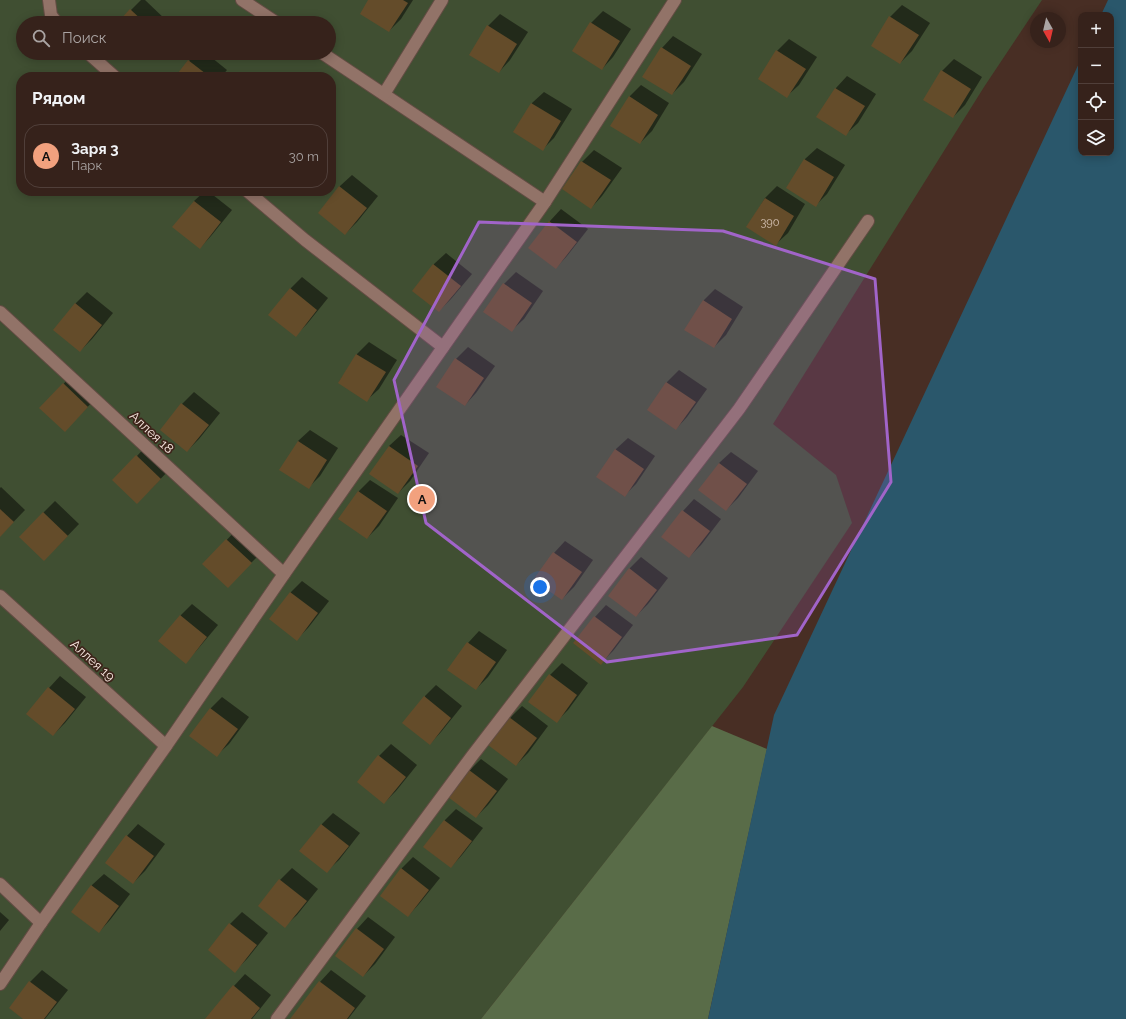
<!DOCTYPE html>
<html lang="ru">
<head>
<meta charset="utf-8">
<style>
	body { margin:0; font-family:Raleway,sans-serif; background:#412f28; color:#f1f3f6 }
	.controls { position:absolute; right:12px; top:12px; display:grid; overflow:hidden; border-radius:8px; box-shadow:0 2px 10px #0003 }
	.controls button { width:36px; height:36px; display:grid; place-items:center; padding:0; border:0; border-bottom:1px solid #503f3a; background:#36221b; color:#f1f3f6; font:20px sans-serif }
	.compass { position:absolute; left:1030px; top:12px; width:36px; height:36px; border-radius:50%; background:#36221b; box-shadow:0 2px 10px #0003; rotate:172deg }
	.you { position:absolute; left:540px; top:587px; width:14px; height:14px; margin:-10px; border:3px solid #fff; border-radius:50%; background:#1a73e8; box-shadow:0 0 0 6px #1a73e833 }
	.badge { display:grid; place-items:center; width:26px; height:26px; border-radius:50%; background:#f2a17e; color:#111; font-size:13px; font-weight:700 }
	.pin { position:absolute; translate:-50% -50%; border:2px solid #fff; box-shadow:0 1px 4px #0006 }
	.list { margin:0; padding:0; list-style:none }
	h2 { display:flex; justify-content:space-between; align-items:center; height:52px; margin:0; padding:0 16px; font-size:17px }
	h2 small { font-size:13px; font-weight:400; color:#aaa4a3 }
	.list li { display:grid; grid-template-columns:26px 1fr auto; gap:12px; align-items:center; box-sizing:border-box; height:64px; margin:0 8px 8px; padding:0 8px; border:1px solid #503f3a; border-radius:16px }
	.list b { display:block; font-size:15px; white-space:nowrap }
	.list p { margin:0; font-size:13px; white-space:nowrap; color:#aaa4a3 }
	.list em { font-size:13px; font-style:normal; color:#aaa4a3 }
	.icon { flex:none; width:22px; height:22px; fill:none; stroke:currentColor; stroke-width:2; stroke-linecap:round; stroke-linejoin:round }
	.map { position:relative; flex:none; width:1126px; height:1019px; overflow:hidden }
	.search { position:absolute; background:#36221b; box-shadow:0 2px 10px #0003; left:16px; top:16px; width:320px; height:44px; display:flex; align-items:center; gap:10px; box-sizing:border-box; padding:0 14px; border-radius:22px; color:#aaa4a3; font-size:15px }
	.panel { position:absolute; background:#36221b; box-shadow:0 2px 10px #0003; left:16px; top:72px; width:320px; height:124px; border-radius:16px }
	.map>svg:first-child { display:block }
</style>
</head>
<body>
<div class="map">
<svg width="1126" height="1019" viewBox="0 0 1126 1019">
	<rect width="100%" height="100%" fill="#482e24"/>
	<!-- green -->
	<path fill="#404f32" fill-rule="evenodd" d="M0,0H1042L984,87L773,424L836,475L852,523L743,687L481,1019H0ZM23,23H329V53H23ZM21,77H331V191H21Z"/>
	<!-- forest -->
	<path fill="#596c48" d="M712,726L767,749L708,1019H481Z"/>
	<!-- water -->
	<path fill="#2a576b" d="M1108,0H1126V1019H708L774,715L1081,59V153H1111V15H1101Z"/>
	<!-- shadow -->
	<g fill="#0007">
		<path d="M141,0H145L167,21L165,23H118Z"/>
		<path d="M369,0H413L401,19L389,31Z"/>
		<path d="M902,5L930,23L912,51L900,63L890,17Z"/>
		<path d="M603,11L631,29L613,57L602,69L591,23Z"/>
		<path d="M500,14L528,32L510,60L499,72L488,26Z"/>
		<path d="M673,36L702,54L684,82L672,94L662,48Z"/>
		<path d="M789,39L817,57L799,85L787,96L777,51Z"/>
		<path d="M197,53H206L227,70L221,77H176L189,61Z"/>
		<path d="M954,59L982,77L965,105L953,117L942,71Z"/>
		<path d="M847,76L876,94L858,123L846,134L818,117L836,88Z"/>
		<path d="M641,85L669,103L652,131L640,143L629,97Z"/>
		<path d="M544,92L572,109L554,138L543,149L514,132L532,103Z"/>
		<path d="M817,148L845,165L827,194L816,205L787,188L805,159Z"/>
		<path d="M594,150L622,168L602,196L591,208L563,189L582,162Z"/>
		<path d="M352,175L378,196L357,222L345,234L319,213L340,186Z"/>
		<path d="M777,186L805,204L788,233L776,244L748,226L765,198Z"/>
		<path d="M205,191H208L232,210L211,236L200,248L194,201Z"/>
		<path d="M561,209L588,229L567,256L556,268L529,248L550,221Z"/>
		<path d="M446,253L472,274L451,299L439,311L413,291L434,264Z"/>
		<path d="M516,272L543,291L524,319L512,330L485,311L504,284Z"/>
		<path d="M302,277L328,298L307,324L296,335L290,289Z"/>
		<path d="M715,289L743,307L726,335L714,347L703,301Z"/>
		<path d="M87,292L113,313L92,339L80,351L75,304Z"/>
		<path d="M369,342L397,360L379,389L367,400L339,382L357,354Z"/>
		<path d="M468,347L495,366L476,393L465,405L456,359Z"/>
		<path d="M679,370L707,389L687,417L676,429L648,410L667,382Z"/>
		<path d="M75,372L99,395L76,419L40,408Z"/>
		<path d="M194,392L220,413L199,439L187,451L182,404Z"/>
		<path d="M310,430L338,448L320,476L308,488L298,441Z"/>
		<path d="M401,435L429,453L410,481L398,493L389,446Z"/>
		<path d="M628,438L655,456L636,484L624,496L597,477L616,449Z"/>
		<path d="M148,444L172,467L149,491L137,456Z"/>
		<path d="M731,452L758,471L738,498L726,510L719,463Z"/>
		<path d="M370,480L398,498L379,526L367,538L340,519L359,491Z"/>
		<path d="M1,487L25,510L0,536V488Z"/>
		<path d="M694,499L721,519L701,545L689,557L683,511Z"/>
		<path d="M55,501L79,524L56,548L43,513Z"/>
		<path d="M238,528L263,551L239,575L204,564Z"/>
		<path d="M565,541L593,560L574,587L562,599L554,553Z"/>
		<path d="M641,557L668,578L648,604L636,616L629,569Z"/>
		<path d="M302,581L329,601L308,628L297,639L290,593Z"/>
		<path d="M192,604L218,625L197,650L186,662L160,641L181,615Z"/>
		<path d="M606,605L633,625L613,651L601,663L595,617Z"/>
		<path d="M479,631L507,650L488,677L476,689L468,643Z"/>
		<path d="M562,663L588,683L568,710L556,722L550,675Z"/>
		<path d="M60,676L86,697L65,723L53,735L49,688Z"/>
		<path d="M436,685L462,706L441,732L430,744L425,696Z"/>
		<path d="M222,697L249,717L229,744L217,755L210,709Z"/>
		<path d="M522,706L548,726L528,753L516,765L510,718Z"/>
		<path d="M391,744L417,765L396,791L384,803L379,756Z"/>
		<path d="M481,759L508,779L488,805L476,817L469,771Z"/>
		<path d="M456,809L483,828L462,855L451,867L424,847L445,820Z"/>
		<path d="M333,813L360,833L339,860L327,871L301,850L322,824Z"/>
		<path d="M138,824L165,844L145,871L133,883L127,836Z"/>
		<path d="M413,857L440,878L419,904L408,916L401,869Z"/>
		<path d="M292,868L318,889L297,915L285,926L259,906L280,880Z"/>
		<path d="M104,874L130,894L110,920L99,932L72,912L92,885Z"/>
		<path d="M0,912L9,920L0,931Z"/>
		<path d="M242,912L268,933L247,959L235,971L230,924Z"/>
		<path d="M368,917L395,937L375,964L363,976L357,929Z"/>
		<path d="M42,970L68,990L45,1019H24L10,1008L30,982Z"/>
		<path d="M331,970L366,996L348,1019H291L320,982Z"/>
		<path d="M245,974L271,995L252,1019H207L234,986Z"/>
	</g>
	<!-- building -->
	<g fill="#644c2a">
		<path d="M368,0H403L408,3L389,32L360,14Z"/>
		<path d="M130,9L145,23H117Z"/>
		<path d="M889,16L919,35L900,64L871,46Z"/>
		<path d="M590,22L620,41L602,70L572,51Z"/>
		<path d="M487,25L517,44L499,73L469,55Z"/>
		<path d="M661,47L691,66L672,95L642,77Z"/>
		<path d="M776,50L806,69L787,98L758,79Z"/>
		<path d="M127,53H137L132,58Z"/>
		<path d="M188,60L210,77H175Z"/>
		<path d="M941,70L971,89L953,118L923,100Z"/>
		<path d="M835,88L865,106L846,136L816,117Z"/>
		<path d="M629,96L658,115L640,144L610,126Z"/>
		<path d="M531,103L561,121L543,151L513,132Z"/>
		<path d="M804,159L834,177L816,207L786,188Z"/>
		<path d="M581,161L611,180L591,209L562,189Z"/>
		<path d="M339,186L367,208L345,235L318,213Z"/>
		<path d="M765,198L794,216L776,246L746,227Z"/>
		<path d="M194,201L221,222L200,249L172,227Z"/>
		<path d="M549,221L577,242L556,269L528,248Z"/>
		<path d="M433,264L461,286L439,312L412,291Z"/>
		<path d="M503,283L532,303L512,332L483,312Z"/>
		<path d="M290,288L317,310L296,337L268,315Z"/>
		<path d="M703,300L732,319L714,348L684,330Z"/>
		<path d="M75,303L102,325L80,352L53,330Z"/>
		<path d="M356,354L386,372L367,402L338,383Z"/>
		<path d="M455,358L484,378L465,406L436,387Z"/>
		<path d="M666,382L696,402L676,430L647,410Z"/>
		<path d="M63,383L88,407L65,432L39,408Z"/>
		<path d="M181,403L209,425L187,452L160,430Z"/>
		<path d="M298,441L327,460L309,489L279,470Z"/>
		<path d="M389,446L418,466L398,494L369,474Z"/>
		<path d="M615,449L644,469L625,497L596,477Z"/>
		<path d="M136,455L161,479L137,504L112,480Z"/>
		<path d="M719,463L747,484L726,511L698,490Z"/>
		<path d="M358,491L387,511L367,539L338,519Z"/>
		<path d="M0,509L14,522L0,537Z"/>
		<path d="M682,510L710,531L689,558L661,537Z"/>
		<path d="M43,512L68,536L44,561L19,537Z"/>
		<path d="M226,539L252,563L228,588L202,564Z"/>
		<path d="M553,552L582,572L562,600L533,580Z"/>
		<path d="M629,568L657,590L636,617L608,596Z"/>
		<path d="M290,592L318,613L297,641L269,619Z"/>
		<path d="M180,615L207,637L186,664L158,641Z"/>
		<path d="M594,616L622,637L601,665L573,643Z"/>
		<path d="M467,642L496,662L476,690L447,670Z"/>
		<path d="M549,674L577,695L557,723L528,702Z"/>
		<path d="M48,687L75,709L53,736L26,714Z"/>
		<path d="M424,696L451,718L430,745L402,723Z"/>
		<path d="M210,708L238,729L217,757L189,736Z"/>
		<path d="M509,717L537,738L516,766L488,745Z"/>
		<path d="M378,755L406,777L384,804L357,782Z"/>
		<path d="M469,770L497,791L476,818L448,797Z"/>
		<path d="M444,820L472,841L451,868L423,847Z"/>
		<path d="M321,824L349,846L327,873L299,851Z"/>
		<path d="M126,835L154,856L133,884L105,863Z"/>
		<path d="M401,868L429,890L408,917L380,896Z"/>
		<path d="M279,879L307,901L285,928L258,906Z"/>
		<path d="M91,885L119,906L99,933L71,912Z"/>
		<path d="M229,923L257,945L235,973L208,950Z"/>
		<path d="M356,928L384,949L363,977L335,956Z"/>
		<path d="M29,981L57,1002L44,1019H23L9,1008Z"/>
		<path d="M319,981L355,1008L347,1019H290Z"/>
		<path d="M233,985L260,1008L251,1019H205Z"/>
	</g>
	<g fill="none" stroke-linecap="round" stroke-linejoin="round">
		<!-- lane casing -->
		<g stroke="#624c43" stroke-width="14">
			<g id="lane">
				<path d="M49,0L51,15L57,23"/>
				<path d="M242,0L277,23"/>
				<path d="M88,53L115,77"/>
				<path d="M322,53L545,202"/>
				<path d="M384,94L442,0"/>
				<path d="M247,191L305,240L443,347"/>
				<path d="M0,312L284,574"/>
				<path d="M0,596L166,746"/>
				<path d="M0,884L41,923"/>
				<path d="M0,984L41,923L166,746L284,574L545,202L675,0"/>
				<path d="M277,1019L472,756L739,409L868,221"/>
			</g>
		</g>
		<!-- lane -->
		<use href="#lane" stroke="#927368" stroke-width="12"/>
	</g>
	<!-- marked area -->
	<path fill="#a164c9" fill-opacity="0.2" stroke="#a164c9" stroke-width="3" stroke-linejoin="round" d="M479,222L723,231L875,279L891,482L797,635L607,662L426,523L394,380Z"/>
	<g text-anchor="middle" stroke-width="3.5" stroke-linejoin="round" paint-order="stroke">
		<!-- number labels -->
		<g font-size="11" fill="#d4c1b3">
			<text x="770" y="226">390</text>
		</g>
		<!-- street labels -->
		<g font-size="13" fill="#f9e8e1" stroke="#3d241a">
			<text transform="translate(152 432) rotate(43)" y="5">Аллея 18</text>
			<text transform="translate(93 660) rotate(42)" y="5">Аллея 19</text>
		</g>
	</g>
</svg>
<div class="controls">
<button>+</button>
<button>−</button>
<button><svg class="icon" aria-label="locate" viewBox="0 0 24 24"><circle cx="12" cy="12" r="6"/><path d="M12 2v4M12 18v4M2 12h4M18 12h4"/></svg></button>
<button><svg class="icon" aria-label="layers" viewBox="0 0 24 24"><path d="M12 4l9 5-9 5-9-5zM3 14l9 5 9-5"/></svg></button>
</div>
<svg class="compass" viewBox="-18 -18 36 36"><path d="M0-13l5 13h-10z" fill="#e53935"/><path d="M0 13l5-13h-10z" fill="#aaa4a3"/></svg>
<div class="you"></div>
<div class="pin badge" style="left:422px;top:499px">A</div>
<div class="search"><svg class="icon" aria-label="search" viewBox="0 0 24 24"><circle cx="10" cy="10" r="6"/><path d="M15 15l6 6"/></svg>Поиск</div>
<section class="panel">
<h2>Рядом<small></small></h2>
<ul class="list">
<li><span class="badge">A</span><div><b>Заря 3</b><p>Парк</p></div><em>30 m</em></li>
</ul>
</section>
</div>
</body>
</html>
